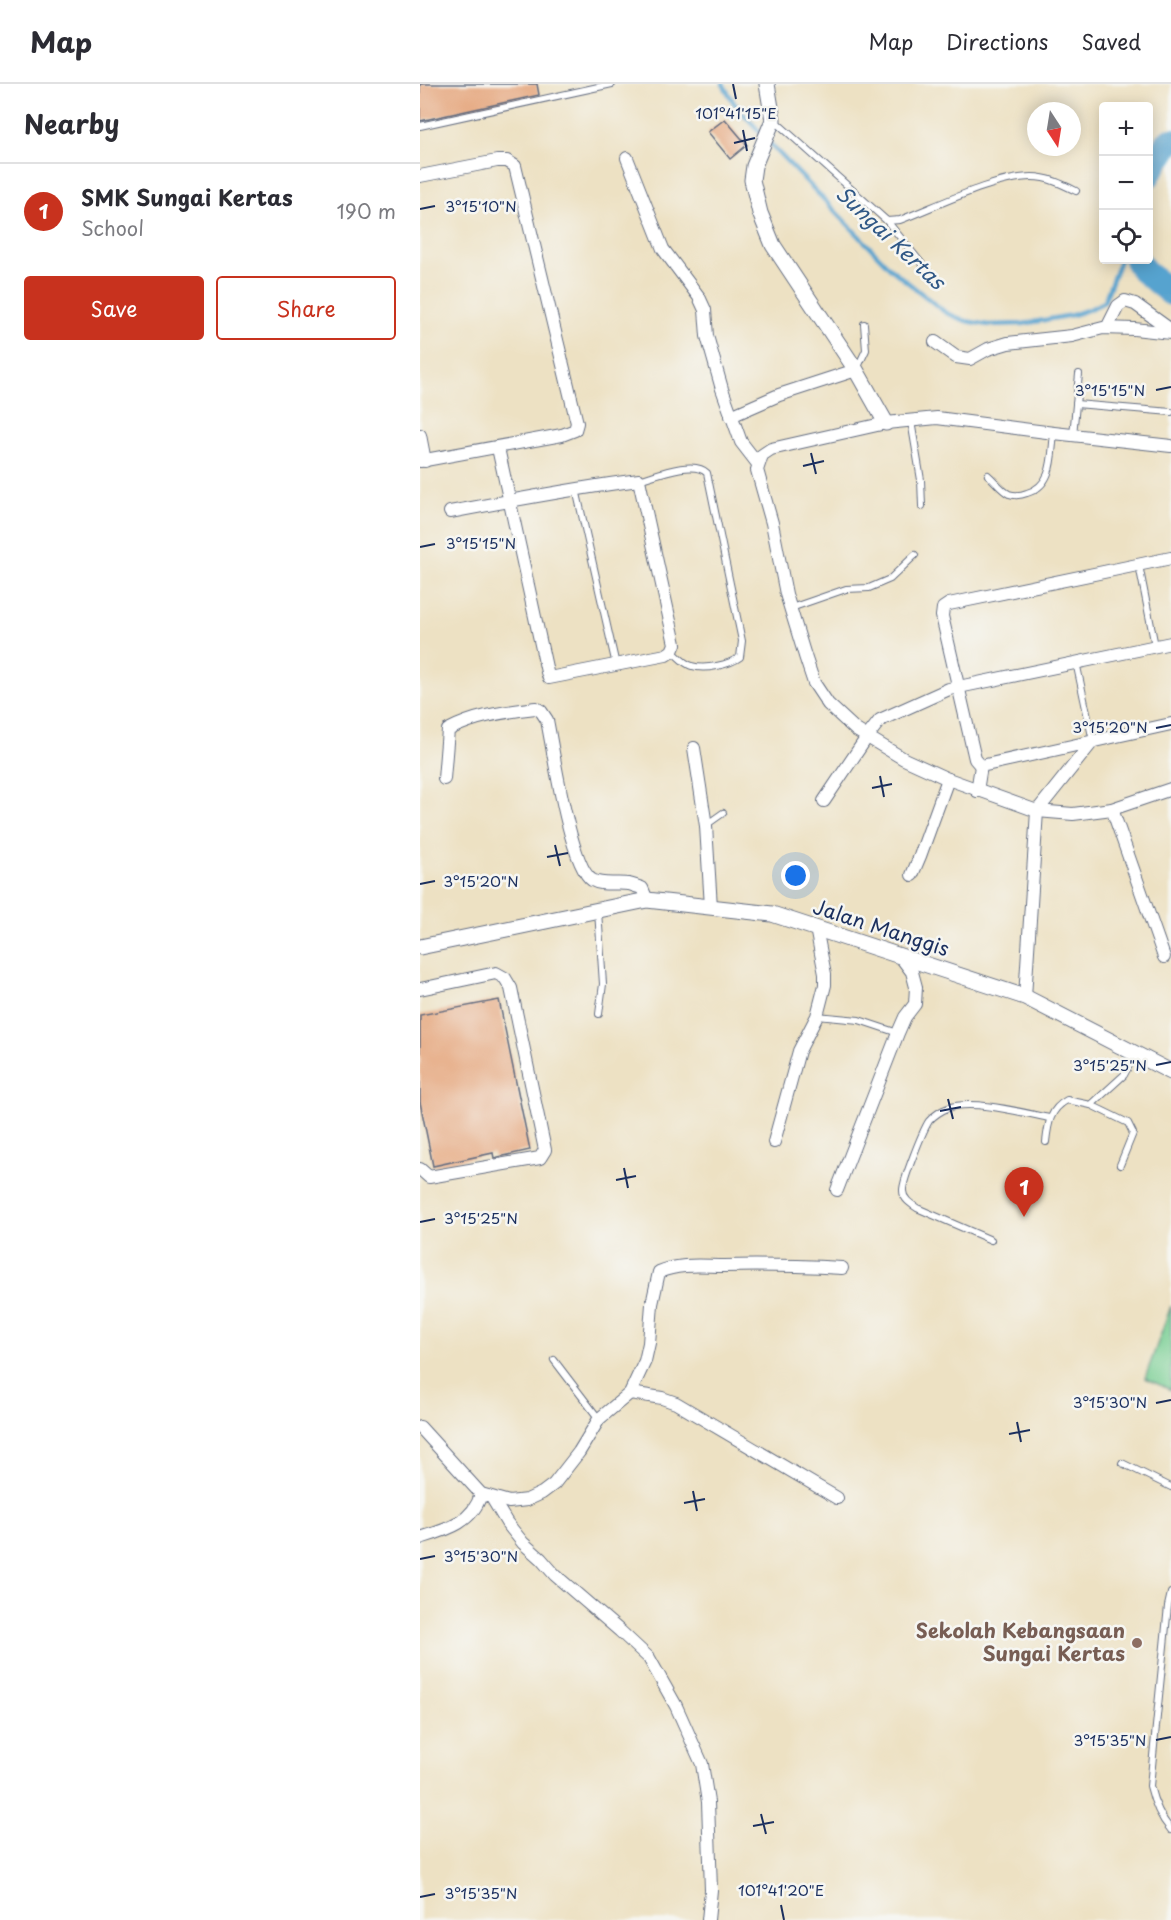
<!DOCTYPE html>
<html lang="en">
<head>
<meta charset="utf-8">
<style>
	body { margin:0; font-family:"Playpen Sans",sans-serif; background:#f2f2f3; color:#2b2b33 }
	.controls { position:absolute; right:18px; top:18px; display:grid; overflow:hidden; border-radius:6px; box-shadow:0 3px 15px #0003 }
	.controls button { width:54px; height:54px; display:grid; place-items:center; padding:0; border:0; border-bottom:2px solid #e1e1e2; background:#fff; color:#2b2b33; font:30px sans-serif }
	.compass { position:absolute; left:607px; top:18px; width:54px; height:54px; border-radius:50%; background:#fff; box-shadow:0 3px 15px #0003; rotate:168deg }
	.you { position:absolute; left:376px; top:792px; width:21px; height:21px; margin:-15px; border:4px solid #fff; border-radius:50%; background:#1a73e8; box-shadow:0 0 0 9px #1a73e833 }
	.badge { display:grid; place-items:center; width:39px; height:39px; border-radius:50%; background:#c8321e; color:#fff; font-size:20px; font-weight:700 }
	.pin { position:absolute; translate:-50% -50px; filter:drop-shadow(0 2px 3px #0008) }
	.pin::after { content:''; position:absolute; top:32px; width:21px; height:18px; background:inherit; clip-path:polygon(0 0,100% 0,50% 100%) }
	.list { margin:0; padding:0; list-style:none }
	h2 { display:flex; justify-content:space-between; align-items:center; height:78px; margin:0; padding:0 24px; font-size:26px }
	h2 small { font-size:20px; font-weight:400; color:#7c7c81 }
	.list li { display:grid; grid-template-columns:39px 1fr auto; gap:18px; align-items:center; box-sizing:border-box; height:96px; padding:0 24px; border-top:2px solid #e1e1e2 }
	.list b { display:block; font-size:22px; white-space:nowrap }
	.list p { margin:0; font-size:20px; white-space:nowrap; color:#7c7c81 }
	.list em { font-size:20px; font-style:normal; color:#7c7c81 }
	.actions { display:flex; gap:12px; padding:18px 24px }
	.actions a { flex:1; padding:14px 0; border:2px solid #c8321e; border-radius:6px; text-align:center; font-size:21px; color:#c8321e }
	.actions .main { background:#c8321e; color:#fff }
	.icon { flex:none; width:33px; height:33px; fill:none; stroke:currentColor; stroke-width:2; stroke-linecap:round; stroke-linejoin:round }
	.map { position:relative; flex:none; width:751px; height:1836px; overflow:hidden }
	header { display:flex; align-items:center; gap:36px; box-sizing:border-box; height:84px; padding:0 30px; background:#fff; border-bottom:2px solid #e1e1e2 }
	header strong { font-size:28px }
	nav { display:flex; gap:33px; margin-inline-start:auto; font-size:21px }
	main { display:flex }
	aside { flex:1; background:#fff }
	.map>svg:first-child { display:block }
</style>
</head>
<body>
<header>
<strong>Map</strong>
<nav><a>Map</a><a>Directions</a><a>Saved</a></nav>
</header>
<main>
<aside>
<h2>Nearby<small></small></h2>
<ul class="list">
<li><span class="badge">1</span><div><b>SMK Sungai Kertas</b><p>School</p></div><em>190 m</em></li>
</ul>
<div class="actions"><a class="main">Save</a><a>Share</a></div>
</aside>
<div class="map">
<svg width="751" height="1836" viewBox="0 0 751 1836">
	<rect width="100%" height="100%" fill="#f6f6f2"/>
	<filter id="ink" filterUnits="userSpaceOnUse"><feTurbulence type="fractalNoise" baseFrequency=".0167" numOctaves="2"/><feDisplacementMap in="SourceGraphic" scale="12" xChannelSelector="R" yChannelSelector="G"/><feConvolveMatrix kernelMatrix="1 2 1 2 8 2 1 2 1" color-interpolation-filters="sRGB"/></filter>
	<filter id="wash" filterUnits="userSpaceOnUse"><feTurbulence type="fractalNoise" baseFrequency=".008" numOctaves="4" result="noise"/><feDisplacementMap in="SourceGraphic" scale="24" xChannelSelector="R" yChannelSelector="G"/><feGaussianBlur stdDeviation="1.35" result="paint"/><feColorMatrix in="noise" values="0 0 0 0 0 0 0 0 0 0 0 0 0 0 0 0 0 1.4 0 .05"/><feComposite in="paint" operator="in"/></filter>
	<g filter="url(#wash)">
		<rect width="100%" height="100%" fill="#ede1c3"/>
		<!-- green -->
		<path fill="#77ce92" stroke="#497e78" stroke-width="1.5" d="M751,1222V1306L725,1294Z"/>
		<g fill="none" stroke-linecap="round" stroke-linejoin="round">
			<!-- stream -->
			<path stroke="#57a3cf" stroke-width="4.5" d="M303,0L314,19L356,66L471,185L526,229L546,237L568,241L603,240L652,231L670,225L684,218L700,176"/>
			<!-- river -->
			<g stroke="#57a3cf" stroke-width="26">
				<path d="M728,91L748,59L751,57"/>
				<path d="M717,176L723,186L751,209"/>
			</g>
		</g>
		<g id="blocks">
			<!-- building -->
			<g fill="#e5a57c">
				<path d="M0,0H117L119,11L0,37Z"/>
				<path d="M305,35L327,61L310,75L288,48Z"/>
				<path d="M79,916L110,1066L74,1074L73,1069L13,1082L0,1018V931Z"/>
			</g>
		</g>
	</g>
	<g filter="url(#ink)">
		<use href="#blocks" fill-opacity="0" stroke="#646d81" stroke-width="1.5"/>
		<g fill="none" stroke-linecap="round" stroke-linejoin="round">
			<!-- service casing -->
			<g stroke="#646d81" stroke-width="8">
				<g id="service">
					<path d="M354,36L467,137L480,136C517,122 574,93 612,93C628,93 642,100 656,107"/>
					<path d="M0,42L192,0"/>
					<path d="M467,137L515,196"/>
					<path d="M437,285L446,266L444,240"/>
					<path d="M656,320L751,328"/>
					<path d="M491,337L501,396L502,422"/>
					<path d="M653,351L659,290"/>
					<path d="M568,391C574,396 582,407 589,410C595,412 602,411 607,409C634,401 631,372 634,349"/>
					<path d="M219,396C236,391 274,375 287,389L322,557L320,573C309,581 285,586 272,582C264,580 258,572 252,567"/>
					<path d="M156,405L196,581"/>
					<path d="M719,481L735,562"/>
					<path d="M371,524L426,505L449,504L470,495L495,471"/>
					<path d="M656,578L673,657"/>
					<path d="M286,741L303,729"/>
					<path d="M178,827L183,900L179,930"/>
					<path d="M397,932L439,936L478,949"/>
					<path d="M671,1021L708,1039L713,1049L700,1081"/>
					<path d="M626,1058C628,1040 630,1025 647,1016L671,1021L704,991L715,970"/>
					<path d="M571,1156L497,1124C491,1120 483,1115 483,1107C482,1098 503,1046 509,1037C513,1032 522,1026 528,1024C552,1015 604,1029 629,1034"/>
					<path d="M134,1276L179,1335"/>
					<path d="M702,1379L751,1403"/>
					<path d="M751,1509L748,1522L730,1702C734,1719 740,1733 751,1746"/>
				</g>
			</g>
			<!-- minor casing -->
			<g stroke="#646d81" stroke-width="14">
				<g id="minor">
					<path d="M207,74L243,165L279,213L285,226L287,252L302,305L321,358L338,380"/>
					<path d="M0,92L77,77H87L95,82L157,339L155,346L142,351L0,377"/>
					<path d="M687,244L698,222L705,217L715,220L751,246"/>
					<path d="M515,258L536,273L550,275L568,265L588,259L652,252L683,244L714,245L751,249"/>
					<path d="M311,332L359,311L436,286"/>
					<path d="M0,351L5,377"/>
					<path d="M751,362L634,349L517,334L466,339L351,365L342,371L337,386L352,439L366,510L385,572L394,599L408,620L436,646L484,675L528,695L617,727L653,730L692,725L751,705"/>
					<path d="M30,428C93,416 156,404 219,396L255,560L252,567L246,571L129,594L127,588L78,364"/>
					<path d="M274,664L286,742L291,823"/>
					<path d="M561,682L555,675L522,532L523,524L529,520L751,474"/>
					<path d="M24,695L28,646C56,631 86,628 116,624L121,627L127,636C133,665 150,782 172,796C182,802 197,798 209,800C213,801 218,803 222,804L227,816"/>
					<path d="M557,707L561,682L751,640"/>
					<path d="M404,717L447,653L460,636L529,605L751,559"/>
					<path d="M692,725L744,873"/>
					<path d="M617,727L673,657"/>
					<path d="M492,791L500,772L528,695"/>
					<path d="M0,905L76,889L85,894L91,904L125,1066L120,1074L9,1093L0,1085"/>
					<path d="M605,913L617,727"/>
					<path d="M354,1058L379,967L397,932L405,901V890L396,844"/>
					<path d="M417,1106L478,949L485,933L495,920L496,903L492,888L480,872"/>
					<path d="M210,1309L242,1314L256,1319L417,1414"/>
					<path d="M0,1343L61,1410L89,1418L107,1416L122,1409L134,1400L159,1368L179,1335L210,1309L225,1277L229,1259L232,1220L239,1188C260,1179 282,1182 304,1182C344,1181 383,1182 422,1184"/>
					<path d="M72,1414L87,1439L103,1459L121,1475L135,1491L200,1547L229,1574L256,1622L282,1680L288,1718L291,1806L288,1836"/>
					<path d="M0,1454C26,1446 53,1439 61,1410"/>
				</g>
			</g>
			<!-- tertiary casing -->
			<g stroke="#646d81" stroke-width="17">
				<g id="tertiary">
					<path d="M347,0L353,36L334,82L332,96L340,129L353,161L436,286L466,339"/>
					<path d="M0,863L227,816L352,830L605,913L751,988"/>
				</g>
			</g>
			<!-- service -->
			<use href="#service" stroke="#fff" stroke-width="6"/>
			<!-- minor -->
			<use href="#minor" stroke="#fff" stroke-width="12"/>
			<!-- tertiary -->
			<use href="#tertiary" stroke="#fff" stroke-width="15"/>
		</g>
	</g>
	<!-- ticks -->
	<path fill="none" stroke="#1b2f5e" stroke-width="2" d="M313,0L316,15M323,46L327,67M314,59L335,54M0,125L15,122M736,306L751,303M391,369L396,390M383,382L404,377M0,463L15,460M736,644L751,641M460,692L464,713M452,704L472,700M135,761L140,782M127,773L148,769M0,800L15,797M736,981L751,978M528,1015L533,1035M520,1027L541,1023M204,1084L208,1104M196,1096L216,1092M0,1138L15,1135M736,1319L751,1316M597,1338L601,1358M589,1350L610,1346M273,1407L277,1427M264,1419L285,1415M0,1475L15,1472M736,1656L751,1653M341,1730L346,1750M333,1742L354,1738M0,1813L15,1810M361,1821L364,1836"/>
	<!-- markers -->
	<circle fill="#8d6e63" stroke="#f6f6f2" stroke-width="2" cx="717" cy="1559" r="6"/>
	<g text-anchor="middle" stroke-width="5" stroke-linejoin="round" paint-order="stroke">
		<!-- street labels -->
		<g font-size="20" fill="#1b2f5e" stroke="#f6f6f2">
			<text transform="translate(461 844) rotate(18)" y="7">Jalan Manggis</text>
		</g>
		<!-- education labels -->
		<g font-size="20" font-weight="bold" fill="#785e54" stroke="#f6f6f2" text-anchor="end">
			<text x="705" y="1554">Sekolah Kebangsaan<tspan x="705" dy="23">Sungai Kertas</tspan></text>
		</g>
		<!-- water labels -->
		<g font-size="21" font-style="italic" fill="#305886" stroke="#f6f6f2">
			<text transform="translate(470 154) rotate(43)" y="7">Sungai Kertas</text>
		</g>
	</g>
	<g font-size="15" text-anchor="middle" fill="#1b2f5e" stroke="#f6f6f2" stroke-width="5" stroke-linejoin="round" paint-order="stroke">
		<text x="316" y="35">101°41'15"E</text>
		<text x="61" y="128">3°15'10"N</text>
		<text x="690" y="312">3°15'15"N</text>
		<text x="61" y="465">3°15'15"N</text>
		<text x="690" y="649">3°15'20"N</text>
		<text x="61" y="803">3°15'20"N</text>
		<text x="690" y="987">3°15'25"N</text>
		<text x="61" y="1140">3°15'25"N</text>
		<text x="690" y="1324">3°15'30"N</text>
		<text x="61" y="1478">3°15'30"N</text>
		<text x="690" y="1662">3°15'35"N</text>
		<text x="361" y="1812">101°41'20"E</text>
		<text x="61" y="1815">3°15'35"N</text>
	</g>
</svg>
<div class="controls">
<button>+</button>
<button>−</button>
<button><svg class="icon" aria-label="locate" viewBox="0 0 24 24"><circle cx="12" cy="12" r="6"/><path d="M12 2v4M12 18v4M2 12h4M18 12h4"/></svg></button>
</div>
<svg class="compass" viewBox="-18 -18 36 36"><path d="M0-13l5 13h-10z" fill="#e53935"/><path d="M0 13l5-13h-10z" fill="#7c7c81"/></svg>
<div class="you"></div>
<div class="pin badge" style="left:604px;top:1133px">1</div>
</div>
</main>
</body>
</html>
